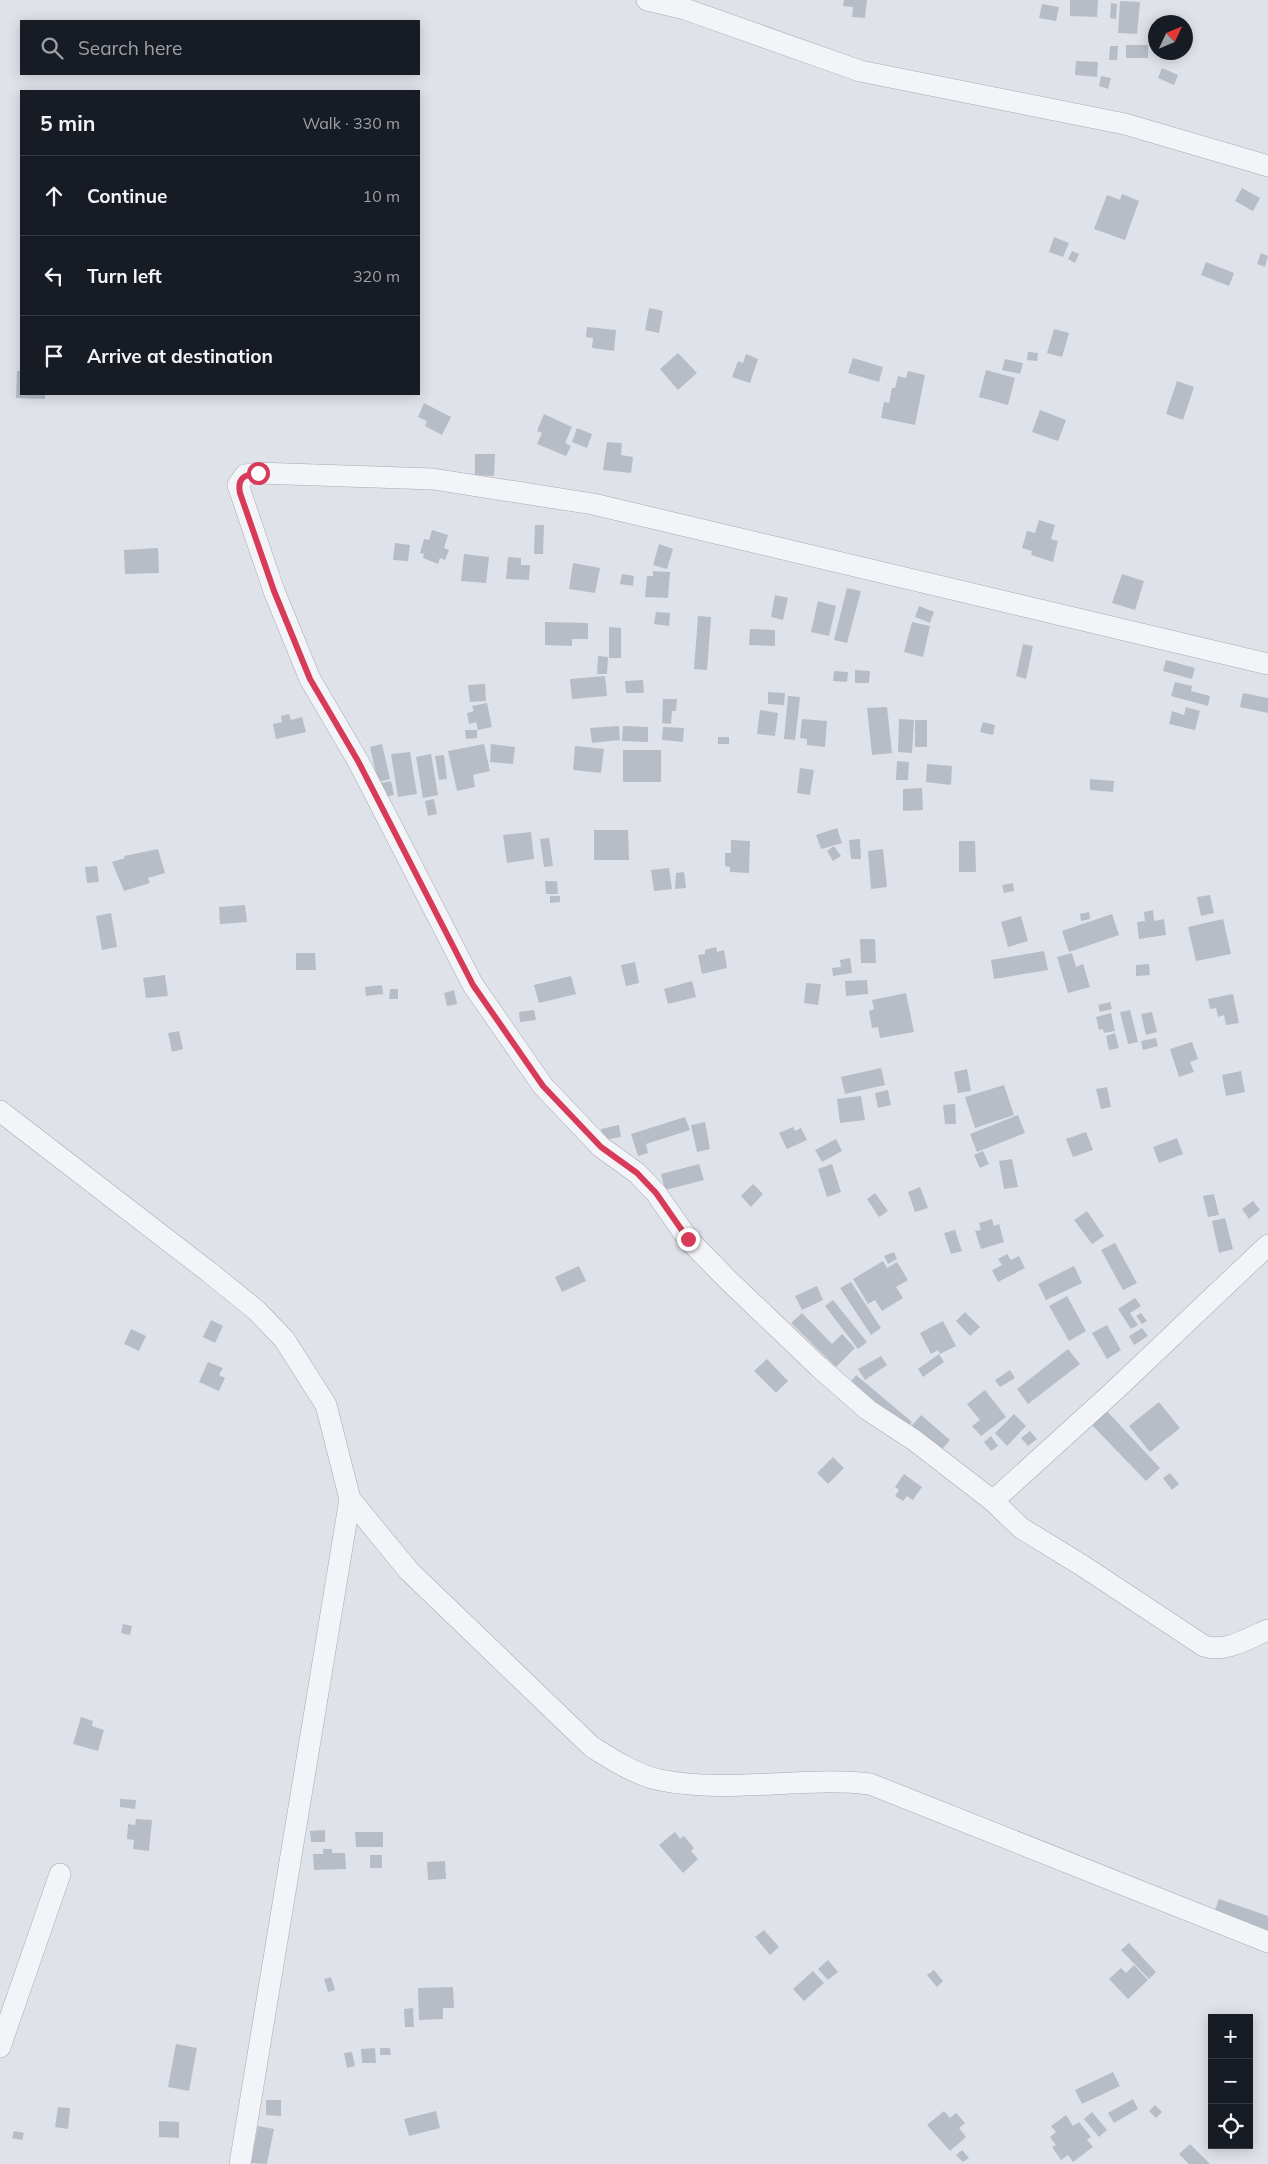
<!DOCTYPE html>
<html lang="en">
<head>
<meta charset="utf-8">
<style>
	body { margin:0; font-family:Mulish,sans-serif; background:#242831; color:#f1f3f6 }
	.controls { position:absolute; right:15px; bottom:15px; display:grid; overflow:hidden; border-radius:0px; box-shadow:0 2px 12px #0003 }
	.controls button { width:45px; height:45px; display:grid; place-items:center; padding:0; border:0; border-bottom:1px solid #363941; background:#171b24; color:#f1f3f6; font:25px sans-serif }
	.compass { position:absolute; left:1148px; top:15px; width:45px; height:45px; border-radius:50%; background:#171b24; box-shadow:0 2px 12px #0003; rotate:46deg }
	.stop { position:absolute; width:15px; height:15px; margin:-11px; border:4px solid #d83a59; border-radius:50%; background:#fff }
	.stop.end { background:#d83a59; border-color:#fff; box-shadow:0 1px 5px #0008 }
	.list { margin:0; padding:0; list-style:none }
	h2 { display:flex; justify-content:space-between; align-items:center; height:65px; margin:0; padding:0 20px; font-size:21px }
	h2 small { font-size:16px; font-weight:400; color:#9ea1a6 }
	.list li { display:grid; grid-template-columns:32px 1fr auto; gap:15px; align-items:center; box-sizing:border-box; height:80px; padding:0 20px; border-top:1px solid #363941 }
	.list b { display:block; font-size:19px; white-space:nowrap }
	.list em { font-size:16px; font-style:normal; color:#9ea1a6 }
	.icon { flex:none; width:28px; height:28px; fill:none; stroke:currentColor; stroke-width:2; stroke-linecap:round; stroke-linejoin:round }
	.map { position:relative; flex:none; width:1268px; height:2164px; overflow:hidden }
	.search { position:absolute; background:#171b24; box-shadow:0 2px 12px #0003; left:20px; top:20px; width:400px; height:55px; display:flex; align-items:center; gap:12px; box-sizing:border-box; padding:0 18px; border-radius:0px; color:#9ea1a6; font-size:19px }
	.panel { position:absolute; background:#171b24; box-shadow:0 2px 12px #0003; left:20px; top:90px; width:400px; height:305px; border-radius:0px }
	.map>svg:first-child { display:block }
</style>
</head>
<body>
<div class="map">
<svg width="1268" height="2164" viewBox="0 0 1268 2164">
	<rect width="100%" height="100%" fill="#dfe3e9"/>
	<!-- building -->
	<g fill="#b6bdc7">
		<path d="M844,0H867L865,18L852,17L853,7L843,6Z"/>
		<path d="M1070,0H1098L1097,17L1070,16Z"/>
		<path d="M1120,1L1140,2L1137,34L1118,33Z"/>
		<path d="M1111,3L1117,4L1116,19L1110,18Z"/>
		<path d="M1042,4L1059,7L1056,21L1039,18Z"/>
		<rect x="1126" y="45" width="22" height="13"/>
		<path d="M1110,46H1118L1117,60H1109Z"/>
		<path d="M1076,61L1098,62L1097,77L1075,75Z"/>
		<path d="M1162,68L1178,75L1174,85L1158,78Z"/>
		<path d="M1101,76L1111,78L1108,89L1099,86Z"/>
		<path d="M1242,188L1260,198L1253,211L1235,201Z"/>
		<path d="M1122,194L1139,201L1125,240L1094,229L1107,195L1120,200Z"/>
		<path d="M1054,237L1069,243L1063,257L1049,252Z"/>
		<path d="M1072,251L1079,254L1075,263L1068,259Z"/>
		<path d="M1261,253L1268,256L1265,267L1257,264Z"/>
		<path d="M1206,262L1234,273L1229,286L1201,275Z"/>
		<path d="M649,308L663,311L659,333L645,330Z"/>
		<path d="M587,327L616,330L614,351L592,348L593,338L586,337Z"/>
		<path d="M1054,329L1069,333L1062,357L1047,353Z"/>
		<path d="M1028,352L1038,353L1037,361L1027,360Z"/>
		<path d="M678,353L697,373L678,390L660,369Z"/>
		<path d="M746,354L758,359L750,383L732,377L738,361L743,363Z"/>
		<path d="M853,358L883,367L879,382L848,373Z"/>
		<path d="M1005,359L1023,363L1020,374L1002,370Z"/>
		<path d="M986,370L1015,378L1008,405L979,397Z"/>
		<path d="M17,371H21V394H45V399L16,398Z"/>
		<path d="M908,371L925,375L915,425L881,418L884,402L889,403L892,388H895L898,376L906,378Z"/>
		<path d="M1177,381L1194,387L1183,420L1166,414Z"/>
		<path d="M424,403L451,417L442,435L425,426L427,421L418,417Z"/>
		<path d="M1040,410L1066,420L1058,441L1032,432Z"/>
		<path d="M544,414L572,427L565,443L571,446L566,456L537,444L542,433L537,431Z"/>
		<path d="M577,428L592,434L587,448L572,442Z"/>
		<path d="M607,442L622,443L621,455L633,457L631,473L603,470Z"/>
		<path d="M475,454H495L494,476L475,475Z"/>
		<path d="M1039,520L1055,525L1051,539L1058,541L1053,562L1031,555L1032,551L1022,548L1027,531L1035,533Z"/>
		<path d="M535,525H544L543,554H534Z"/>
		<path d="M432,530L448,535L444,548L449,550L445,560L440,558L438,564L423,558L424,554L420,553L424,539L429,540Z"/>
		<path d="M395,543L410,545L408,561L393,560Z"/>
		<path d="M659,544L673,549L667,569L653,565Z"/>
		<path d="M158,548L159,573L125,574L124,550Z"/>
		<path d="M464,554L489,557L486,583L461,581Z"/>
		<path d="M508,557L521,558V565H530L529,580L506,579Z"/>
		<path d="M573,563L600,568L595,593L569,589Z"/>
		<path d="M653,571L670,572L668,598L645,597L647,576H653Z"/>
		<path d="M622,574L634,576L633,586L620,584Z"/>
		<path d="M1122,574L1144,581L1135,610L1112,603Z"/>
		<path d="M847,588L861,591L847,643L834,640Z"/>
		<path d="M775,595L788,598L783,620L771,617Z"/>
		<path d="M818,601L836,606L829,636L811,632Z"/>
		<path d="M919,606L934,612L930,623L915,617Z"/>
		<path d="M656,612L670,613L669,626L654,624Z"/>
		<path d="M698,616L711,617L707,670L694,669Z"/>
		<path d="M545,622L588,623V639H572V646L545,645Z"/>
		<path d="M912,622L930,626L923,657L904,652Z"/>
		<path d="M609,627L621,628V658H609Z"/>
		<path d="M750,629L775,630V646L749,645Z"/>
		<path d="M1023,644L1033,646L1026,679L1016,676Z"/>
		<path d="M598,656L608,657L607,674H597Z"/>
		<path d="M1166,660L1195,668L1192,679L1163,671Z"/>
		<path d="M855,670L870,671L869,683H855Z"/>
		<path d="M834,671L848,672L847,682L833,681Z"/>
		<path d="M605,676L607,696L572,699L570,679Z"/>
		<path d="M643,680L644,693H626L625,681Z"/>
		<path d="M1175,682L1192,686L1191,691L1210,696L1208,706L1171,696Z"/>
		<path d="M485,684L486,701L470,702L468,685Z"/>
		<path d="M768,692L785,693L784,705L768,704Z"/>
		<path d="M1243,693L1268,698V713L1240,707Z"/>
		<path d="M788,696L800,697L795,740L784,739Z"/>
		<path d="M663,699H677L676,711H672L671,724L662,723Z"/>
		<path d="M487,703L492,727L478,730L476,722L469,724L467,713L474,711L472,706Z"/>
		<path d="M887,707L892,753L872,755L867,708Z"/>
		<path d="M1186,707L1200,711L1195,730L1169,724L1172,711L1184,715Z"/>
		<path d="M760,710L778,713L775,736L757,734Z"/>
		<path d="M289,714L291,720L302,717L306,732L276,739L273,724L282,722L281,716Z"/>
		<path d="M802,719L827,721L825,747L807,745V739L800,738Z"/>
		<path d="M899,719L914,720L912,753L898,752Z"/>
		<rect x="915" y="720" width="12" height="27"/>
		<path d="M983,722L995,725L993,735L980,732Z"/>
		<path d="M619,726L620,740L592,743L590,728Z"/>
		<path d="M623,726L648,727V742L622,741Z"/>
		<path d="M663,727L684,728L683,742L662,740Z"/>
		<path d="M465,730H477V738L466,739Z"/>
		<rect x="718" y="737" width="11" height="7"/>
		<path d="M382,744L390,779L378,782L370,747Z"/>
		<path d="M484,744L490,771L473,775L475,787L457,791L448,751Z"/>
		<path d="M491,744L515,747L513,764L490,762Z"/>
		<path d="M575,746L604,749L601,773L573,770Z"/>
		<rect x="623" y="750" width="38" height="32"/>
		<path d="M410,752L417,794L398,797L391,754Z"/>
		<path d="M431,754L438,795L423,798L416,757Z"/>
		<path d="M444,755L447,779L439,780L435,756Z"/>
		<path d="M897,761L909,762L908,780H896Z"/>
		<path d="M927,764L952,766L951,785L926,782Z"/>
		<path d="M800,768L814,770L810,795L797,793Z"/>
		<path d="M1090,779L1114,781L1113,792L1090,790Z"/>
		<path d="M391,781L394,795L384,797L381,783Z"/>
		<path d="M922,788L923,810L903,811V789Z"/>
		<path d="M434,799L437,814L428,816L425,801Z"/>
		<path d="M837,828L842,843L821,849L816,835Z"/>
		<path d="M594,830H628L629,860H594Z"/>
		<path d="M531,832L534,859L507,863L503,835Z"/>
		<path d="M549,838L553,866L544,867L540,839Z"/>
		<path d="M860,839L861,859H851L849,840Z"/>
		<path d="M731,840L750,841L749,873L730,872V867L725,866V853H731Z"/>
		<path d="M959,841H975L976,872H959Z"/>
		<path d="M834,846L841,856L833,861L827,851Z"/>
		<path d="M158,849L165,873L148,878L150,883L124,891L112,862L125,858L124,856Z"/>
		<path d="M883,849L887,887L871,889L868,851Z"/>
		<path d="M97,866L99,882L87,883L85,867Z"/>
		<path d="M669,868L672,889L654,891L651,870Z"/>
		<path d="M684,872L686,888L675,889L676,873Z"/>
		<path d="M545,881H557L558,894H546Z"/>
		<path d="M1013,883L1014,891L1004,893L1002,885Z"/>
		<path d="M1210,895L1214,913L1201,916L1197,897Z"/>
		<path d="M550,896H560V902L550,903Z"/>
		<path d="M245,905L247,922L220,924L219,907Z"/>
		<path d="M1153,910L1154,921L1164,919L1166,935L1139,939L1137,922L1145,921L1144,912Z"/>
		<path d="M1089,912L1090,919L1081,921L1080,914Z"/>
		<path d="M111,913L117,947L102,950L96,916Z"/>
		<path d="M1112,914L1119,935L1069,952L1062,931Z"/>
		<path d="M1021,916L1028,941L1008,947L1001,922Z"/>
		<path d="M1223,919L1231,954L1196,961L1188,927Z"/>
		<path d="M860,939H875L876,963H861Z"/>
		<path d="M716,947L717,952L724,950L727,968L702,974L698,955L705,954V950Z"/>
		<path d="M1044,951L1048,970L994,979L991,960Z"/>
		<path d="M296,953H315L316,970H296Z"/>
		<path d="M1072,953L1076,967L1083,964L1090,987L1068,993L1057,957Z"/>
		<path d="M850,958L852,973L833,976L832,968L841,967L840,960Z"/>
		<path d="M635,962L639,983L626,986L621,965Z"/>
		<path d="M1149,964L1150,975L1136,976V965Z"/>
		<path d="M165,975L168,996L146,998L143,978Z"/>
		<path d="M571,976L576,994L539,1003L534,985Z"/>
		<path d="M867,980L868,994L846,996L845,981Z"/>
		<path d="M692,981L696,997L668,1004L664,989Z"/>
		<path d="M806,983L821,984L818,1005L804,1003Z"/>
		<path d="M382,985L383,994L366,996L365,987Z"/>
		<path d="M390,989H398V999H389Z"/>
		<path d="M454,990L457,1004L447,1006L444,993Z"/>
		<path d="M906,993L914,1032L880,1038L878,1027L872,1028L869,1011L874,1009L872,1000Z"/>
		<path d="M1233,994L1239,1023L1226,1025L1224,1015L1218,1017L1216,1008L1210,1009L1208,999Z"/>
		<path d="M1110,1002L1112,1009L1100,1012L1098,1005Z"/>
		<path d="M534,1010L536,1020L520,1022L519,1012Z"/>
		<path d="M1130,1010L1138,1042L1128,1044L1120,1012Z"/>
		<path d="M1152,1012L1157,1032L1146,1035L1141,1014Z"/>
		<path d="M1111,1013L1115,1031L1104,1033L1103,1029L1099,1030L1096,1017Z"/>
		<path d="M179,1031L183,1049L172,1052L168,1033Z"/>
		<path d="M1115,1033L1119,1048L1109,1050L1106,1036Z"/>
		<path d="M1156,1038L1158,1046L1143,1050L1141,1041Z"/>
		<path d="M1192,1042L1198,1059L1190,1062L1194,1072L1179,1077L1170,1049Z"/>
		<path d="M881,1068L885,1085L845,1094L841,1077Z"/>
		<path d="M967,1069L971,1091L958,1093L954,1072Z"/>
		<path d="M1241,1071L1245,1092L1226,1096L1222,1075Z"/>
		<path d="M1004,1085L1014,1115L975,1128L965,1097Z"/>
		<path d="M1107,1087L1111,1107L1101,1109L1096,1089Z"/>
		<path d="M888,1090L891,1105L878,1108L875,1093Z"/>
		<path d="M861,1096L865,1120L840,1123L837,1099Z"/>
		<path d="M955,1104L956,1124H945L943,1105Z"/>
		<path d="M1018,1115L1025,1133L977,1152L970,1134Z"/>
		<path d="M685,1117L690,1130L646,1144L648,1153L638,1156L631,1134Z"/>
		<path d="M705,1122L710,1149L697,1152L691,1125Z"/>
		<path d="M619,1125L621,1137L603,1140L601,1129Z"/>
		<path d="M793,1127L795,1131L801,1128L807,1140L787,1149L779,1133Z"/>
		<path d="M1086,1132L1093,1150L1073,1157L1066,1139Z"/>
		<path d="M1177,1138L1183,1154L1159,1163L1153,1147Z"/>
		<path d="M836,1139L842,1151L822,1162L815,1150Z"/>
		<path d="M983,1151L989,1164L980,1168L974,1155Z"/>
		<path d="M1012,1159L1018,1187L1004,1189L999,1161Z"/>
		<path d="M699,1164L704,1180L665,1190L661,1174Z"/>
		<path d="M832,1164L841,1192L827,1197L818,1169Z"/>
		<path d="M753,1184L763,1194L751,1207L741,1196Z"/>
		<path d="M920,1187L928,1208L915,1212L908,1192Z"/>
		<path d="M875,1193L888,1211L879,1217L867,1199Z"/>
		<path d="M1214,1194L1219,1215L1208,1217L1203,1196Z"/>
		<path d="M1253,1201L1260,1210L1249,1219L1242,1209Z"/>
		<path d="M1087,1211L1104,1236L1092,1244L1074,1220Z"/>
		<path d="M1225,1218L1233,1249L1219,1253L1212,1221Z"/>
		<path d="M992,1219L994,1226L999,1224L1004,1242L981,1249L975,1231L981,1230L979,1223Z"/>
		<path d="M955,1230L962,1251L951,1254L944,1233Z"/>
		<path d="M1115,1243L1137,1283L1123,1290L1101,1250Z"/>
		<path d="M894,1252L897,1259L888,1264L884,1256Z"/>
		<path d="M1007,1254L1011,1260L1019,1256L1025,1268L998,1282L992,1270L1002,1265L998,1259Z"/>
		<path d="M883,1261L887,1268L897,1262L908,1280L896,1287L903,1298L882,1311L875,1300L868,1304L853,1279Z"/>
		<path d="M579,1266L586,1281L562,1292L555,1277Z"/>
		<path d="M1074,1266L1082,1283L1046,1300L1038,1284Z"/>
		<path d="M851,1282L881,1328L871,1335L840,1288Z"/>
		<path d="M817,1286L823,1300L802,1310L795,1296Z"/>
		<path d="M1067,1296L1086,1331L1069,1341L1049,1306Z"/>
		<path d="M1135,1298L1141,1306L1130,1313L1138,1325L1131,1329L1118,1309Z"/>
		<path d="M833,1300L867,1342L858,1349L825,1306Z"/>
		<path d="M965,1312L980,1327L970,1336L956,1321Z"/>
		<path d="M802,1313L832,1344L842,1334L855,1348L836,1367L791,1323Z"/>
		<path d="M1141,1313L1147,1321L1142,1324L1136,1316Z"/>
		<path d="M211,1320L223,1326L215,1343L203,1337Z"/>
		<path d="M943,1321L956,1346L940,1354L938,1350L931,1354L920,1333Z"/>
		<path d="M1107,1325L1121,1350L1107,1359L1092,1333Z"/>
		<path d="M1142,1328L1148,1336L1134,1345L1129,1336Z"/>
		<path d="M131,1329L146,1336L139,1351L124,1344Z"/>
		<path d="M1068,1349L1080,1364L1028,1404L1017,1389Z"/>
		<path d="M939,1354L944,1362L923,1377L918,1369Z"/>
		<path d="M881,1356L887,1365L865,1380L858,1369Z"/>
		<path d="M767,1359L788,1381L776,1393L754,1371Z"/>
		<path d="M208,1362L223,1368L219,1375L225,1378L219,1391L199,1382Z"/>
		<path d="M1010,1370L1015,1378L1000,1387L995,1380Z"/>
		<path d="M856,1375L912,1422L905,1430L849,1384Z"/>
		<path d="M985,1390L1006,1417L981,1436L972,1426L980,1420L967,1404Z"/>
		<path d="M1159,1402L1180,1428L1150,1452L1129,1426Z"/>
		<path d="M1104,1408L1160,1468L1146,1481L1089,1422Z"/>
		<path d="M1014,1414L1026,1426L1007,1446L995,1433Z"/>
		<path d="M921,1415L950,1440L937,1455L908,1430Z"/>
		<path d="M1030,1431L1037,1439L1028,1446L1021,1438Z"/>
		<path d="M991,1436L998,1446L991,1451L984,1442Z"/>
		<path d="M833,1457L844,1468L828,1484L817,1473Z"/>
		<path d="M1170,1473L1179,1484L1172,1490L1163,1478Z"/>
		<path d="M904,1474L922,1487L913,1500L907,1496L903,1501L895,1496L899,1490L895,1487Z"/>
		<path d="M123,1624L132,1626L130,1635L121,1633Z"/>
		<path d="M81,1717L93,1721L92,1726L104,1730L98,1751L73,1744Z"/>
		<path d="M120,1799L136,1800L135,1809L120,1807Z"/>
		<path d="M136,1819L152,1820L149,1851L133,1849L134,1840L127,1839L128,1824L135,1825Z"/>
		<path d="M325,1830V1842H311L310,1831Z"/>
		<path d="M355,1832H383V1847H356Z"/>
		<path d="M675,1832L680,1839L684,1836L694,1848L691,1851L698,1859L683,1873L659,1845Z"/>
		<path d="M323,1849H332V1853H345L346,1869L314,1870L313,1854H323Z"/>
		<rect x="370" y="1855" width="12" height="13"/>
		<path d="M445,1861L446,1879L428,1880L427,1862Z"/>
		<path d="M1219,1899L1268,1916V1934L1213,1915Z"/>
		<path d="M764,1930L779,1947L770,1955L755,1937Z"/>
		<path d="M1129,1943L1156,1972L1149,1979L1121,1950Z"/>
		<path d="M828,1960L838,1972L828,1980L818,1969Z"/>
		<path d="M1134,1965L1148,1980L1128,1999L1109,1979L1121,1968L1126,1973Z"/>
		<path d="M934,1970L943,1981L937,1987L927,1975Z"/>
		<path d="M813,1971L824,1983L804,2001L793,1989Z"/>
		<path d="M331,1977L335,1990L328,1992L324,1979Z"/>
		<path d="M453,1987L454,2008H443V2019L419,2020L418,1988Z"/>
		<path d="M413,2008L414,2027H405L404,2009Z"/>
		<path d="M176,2044L197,2048L189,2091L168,2087Z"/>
		<path d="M375,2048L376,2063H362L361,2049Z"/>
		<path d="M380,2048H390L391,2055H380Z"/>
		<path d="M352,2052L355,2066L347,2068L344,2053Z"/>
		<path d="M1113,2072L1120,2086L1082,2104L1075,2090Z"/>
		<path d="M1133,2099L1138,2109L1114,2123L1108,2113Z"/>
		<path d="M266,2100H281V2116L266,2115Z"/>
		<path d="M1155,2105L1162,2112L1156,2118L1149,2111Z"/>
		<path d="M58,2107L70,2108L68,2129L55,2127Z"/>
		<path d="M436,2111L440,2128L409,2136L404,2119Z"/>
		<path d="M944,2111L950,2118L956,2113L965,2123L959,2128L966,2137L950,2151L927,2125Z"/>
		<path d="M1092,2112L1107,2130L1099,2137L1084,2119Z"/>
		<path d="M1066,2115L1073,2126L1079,2122L1091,2137L1087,2140L1093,2147L1073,2162L1068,2155L1061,2160L1052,2147L1056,2145L1050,2137L1056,2132L1051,2126Z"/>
		<path d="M159,2121L179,2122V2138L159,2137Z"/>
		<path d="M258,2126L274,2129L267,2164L251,2163Z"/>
		<path d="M14,2131L24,2133L22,2140L12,2138Z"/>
		<path d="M1190,2144L1210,2164H1189L1179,2154Z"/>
		<path d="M962,2150L969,2158L963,2162L956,2155Z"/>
	</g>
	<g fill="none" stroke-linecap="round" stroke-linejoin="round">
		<!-- street casing -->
		<g stroke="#a4aab4" stroke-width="22">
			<g id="street">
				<path d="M647,0L685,9L860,71L1125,124L1268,166"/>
				<path d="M1268,664L593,504L433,479L258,473L245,475L238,485L274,591L310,679L358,761L473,985L543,1086L601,1147L637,1173L656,1193L688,1239L728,1280L819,1367L868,1410L914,1440L993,1501L1113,1392L1268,1245"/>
				<path d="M0,1111L209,1272L256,1310L284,1339L326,1405L350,1499L240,2164"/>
				<path d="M350,1499L409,1571L592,1747C613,1760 636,1775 660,1780C730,1794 801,1776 870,1784L1268,1942"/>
				<path d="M993,1501L1021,1528L1083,1566L1204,1646C1226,1653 1248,1638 1268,1630"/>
				<path d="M0,2047L60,1874"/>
			</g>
		</g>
		<!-- street -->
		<use href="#street" stroke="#f2f4f7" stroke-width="21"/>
	</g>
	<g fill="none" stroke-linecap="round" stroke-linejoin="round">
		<!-- route -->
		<path stroke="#d83a59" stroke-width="6" d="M258,473C244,475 237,478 240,493L274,591L310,679L358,761L473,985L543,1086L601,1147L637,1173L656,1193L688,1239"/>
	</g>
</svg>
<div class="controls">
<button>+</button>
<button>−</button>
<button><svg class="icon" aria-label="locate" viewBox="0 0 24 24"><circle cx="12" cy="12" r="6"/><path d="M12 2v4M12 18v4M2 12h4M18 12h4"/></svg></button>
</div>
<svg class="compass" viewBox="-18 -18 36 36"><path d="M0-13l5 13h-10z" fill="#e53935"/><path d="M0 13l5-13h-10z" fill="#9ea1a6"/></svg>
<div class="stop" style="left:258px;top:473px"></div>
<div class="stop end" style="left:688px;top:1239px"></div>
<div class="search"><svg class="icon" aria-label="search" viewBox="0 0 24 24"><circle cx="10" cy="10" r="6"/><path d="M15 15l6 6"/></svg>Search here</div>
<section class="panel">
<h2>5 min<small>Walk · 330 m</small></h2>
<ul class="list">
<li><svg class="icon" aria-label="ahead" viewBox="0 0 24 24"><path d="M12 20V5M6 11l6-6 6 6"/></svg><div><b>Continue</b></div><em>10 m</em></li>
<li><svg class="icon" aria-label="left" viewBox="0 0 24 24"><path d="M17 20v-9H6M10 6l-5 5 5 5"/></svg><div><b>Turn left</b></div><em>320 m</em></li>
<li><svg class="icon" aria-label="arrive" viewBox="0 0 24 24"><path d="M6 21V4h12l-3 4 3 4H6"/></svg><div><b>Arrive at destination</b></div></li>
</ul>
</section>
</div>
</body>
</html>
